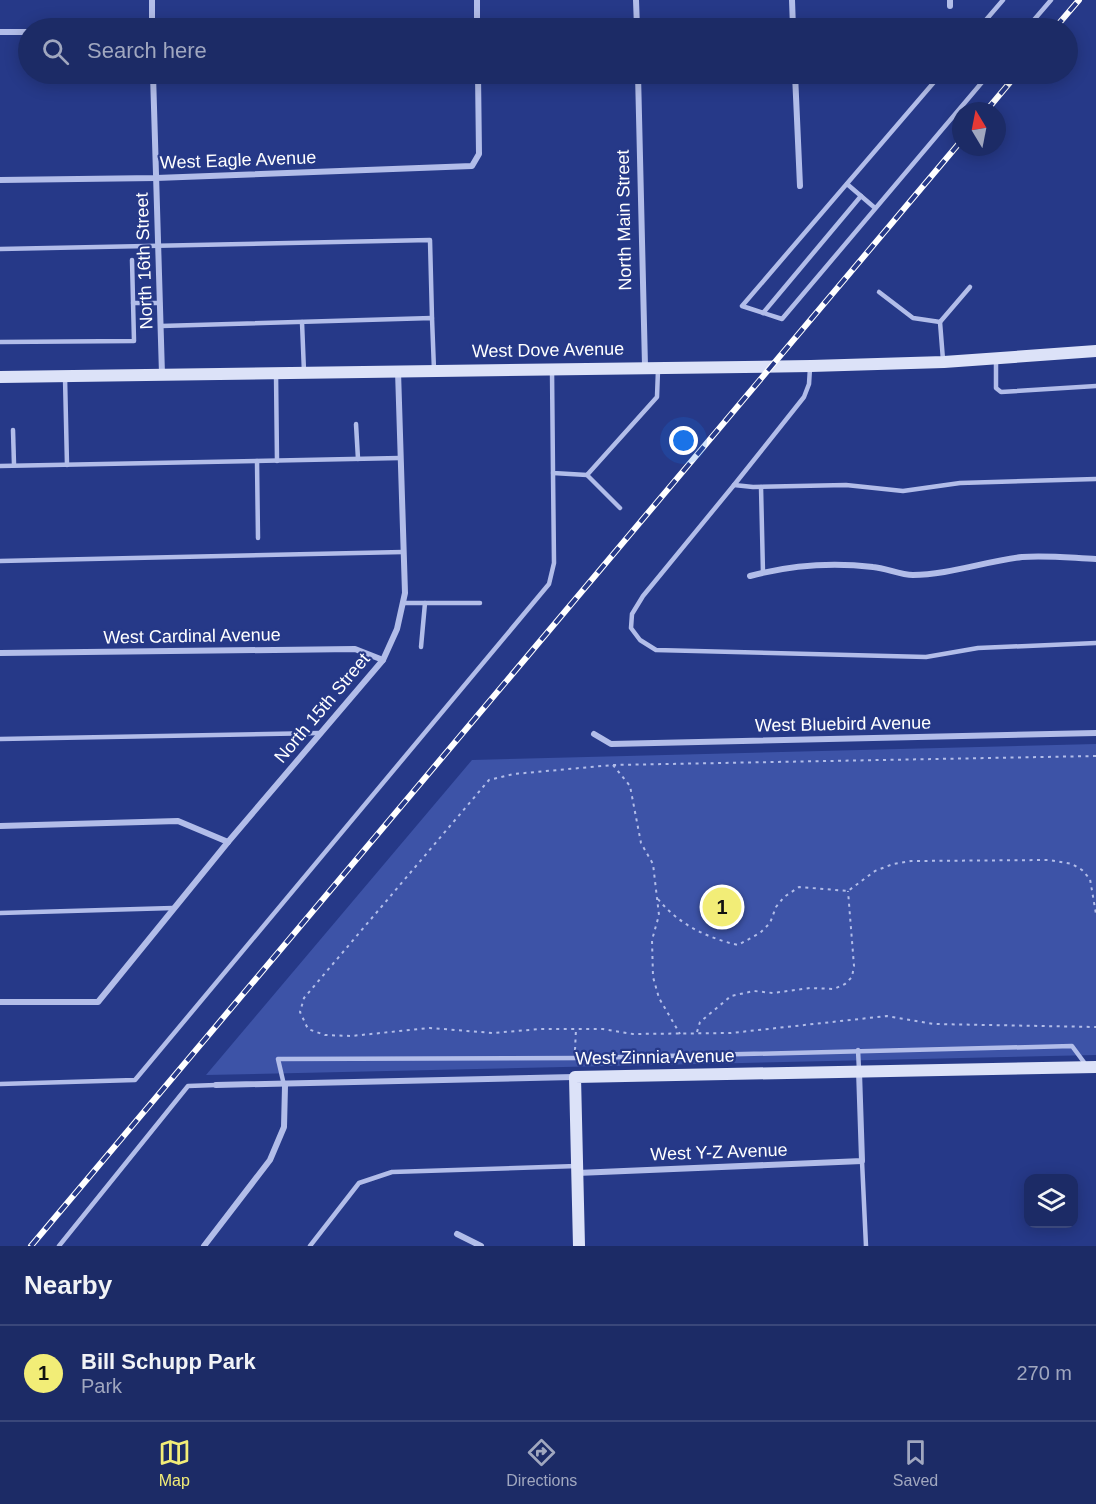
<!DOCTYPE html>
<html lang="en">
<head>
<meta charset="utf-8">
<style>
	body { margin:0; font-family:Helvetica,sans-serif; background:#29376f; color:#f1f3f6 }
	.controls { position:absolute; right:18px; bottom:18px; display:grid; overflow:hidden; border-radius:12px; box-shadow:0 3px 15px #0003 }
	.controls button { width:54px; height:54px; display:grid; place-items:center; padding:0; border:0; border-bottom:2px solid #3a477a; background:#1c2b66; color:#f1f3f6; font:30px sans-serif }
	.compass { position:absolute; left:952px; top:102px; width:54px; height:54px; border-radius:50%; background:#1c2b66; box-shadow:0 3px 15px #0003; rotate:350deg }
	.you { position:absolute; left:684px; top:441px; width:21px; height:21px; margin:-15px; border:4px solid #fff; border-radius:50%; background:#1a73e8; box-shadow:0 0 0 9px #1a73e833 }
	.badge { display:grid; place-items:center; width:39px; height:39px; border-radius:50%; background:#f2ed77; color:#111; font-size:20px; font-weight:700 }
	.pin { position:absolute; translate:-50% -50%; border:3px solid #fff; box-shadow:0 2px 6px #0006 }
	.list { margin:0; padding:0; list-style:none }
	h2 { display:flex; justify-content:space-between; align-items:center; height:78px; margin:0; padding:0 24px; font-size:26px }
	h2 small { font-size:20px; font-weight:400; color:#a0a7bf }
	.list li { display:grid; grid-template-columns:39px 1fr auto; gap:18px; align-items:center; box-sizing:border-box; height:96px; padding:0 24px; border-top:2px solid #3a477a }
	.list b { display:block; font-size:22px; white-space:nowrap }
	.list p { margin:0; font-size:20px; white-space:nowrap; color:#a0a7bf }
	.list em { font-size:20px; font-style:normal; color:#a0a7bf }
	.icon { flex:none; width:33px; height:33px; fill:none; stroke:currentColor; stroke-width:2; stroke-linecap:round; stroke-linejoin:round }
	.map { position:relative; flex:none; width:1096px; height:1246px; overflow:hidden }
	.search { position:absolute; background:#1c2b66; box-shadow:0 3px 15px #0003; left:18px; right:18px; top:18px; height:66px; display:flex; align-items:center; gap:15px; box-sizing:border-box; padding:0 21px; border-radius:33px; color:#a0a7bf; font-size:22px }
	.sheet { height:174px; background:#1c2b66 }
	nav { display:flex; justify-content:space-around; align-items:center; box-sizing:border-box; height:84px; border-top:2px solid #3a477a; background:#1c2b66; font-size:16px; color:#a0a7bf }
	nav a { display:grid; justify-items:center; gap:3px }
	nav .on { color:#f2ed77 }
	.map>svg:first-child { display:block }
</style>
</head>
<body>
<div class="map">
<svg width="1096" height="1246" viewBox="0 0 1096 1246">
	<rect width="100%" height="100%" fill="#263988"/>
	<!-- green -->
	<path fill="#3d53a7" d="M1096,744V1055L206,1075L472,760Z"/>
	<g fill="none" stroke-linecap="round" stroke-linejoin="round">
		<!-- path -->
		<g stroke="#b2bde9" stroke-width="2" stroke-dasharray="3 4.5" stroke-linecap="butt">
			<path d="M1096,756L613,765L514,774L489,780L304,998L300,1012L308,1029L325,1035L351,1036L430,1028L493,1033L540,1029H603L633,1034L731,1033L887,1016L934,1024L1096,1027"/>
			<path d="M613,765L630,786L641,843L653,864L659,915L652,940L653,977L659,998L680,1034"/>
			<path d="M658,899C678,924 707,938 738,945L760,933L770,923L776,907L784,897L799,887L848,891L875,871L893,864L911,861L1049,860L1072,864L1082,870L1090,879L1096,914"/>
			<path d="M697,1032L700,1022L731,996L754,991L773,993L810,988L834,989L845,984L852,977L854,966L848,891"/>
			<path d="M575,1050L576,1029"/>
		</g>
		<!-- lane -->
		<g stroke="#b2bde9" stroke-width="4.5">
			<path d="M979,28L1003,0"/>
			<path d="M1027,28L1051,0"/>
			<path d="M941,74L742,306L782,319L989,74"/>
			<path d="M847,184L875,208"/>
			<path d="M0,249L430,240L432,318"/>
			<path d="M879,292L913,318L940,322L970,287"/>
			<path d="M133,303H160"/>
			<path d="M763,313L861,196"/>
			<path d="M302,322L304,372"/>
			<path d="M940,322L943,360"/>
			<path d="M161,326L432,318L434,370"/>
			<path d="M0,342L134,341L132,260"/>
			<path d="M996,358V388L1001,392L1096,386"/>
			<path d="M810,368L809,384L804,397L734,485L753,487L846,485L903,491L960,483L1096,479"/>
			<path d="M552,370L553,473L587,475L657,397L658,370"/>
			<path d="M276,373L277,461"/>
			<path d="M65,377L67,465"/>
			<path d="M356,424L358,459"/>
			<path d="M13,430L14,465"/>
			<path d="M257,461L258,538"/>
			<path d="M0,466L400,458"/>
			<path d="M587,475L620,508"/>
			<path d="M734,485L643,596L632,614L631,628L640,640L656,650L926,657L978,648L1096,643"/>
			<path d="M761,487L763,573"/>
			<path d="M0,561L403,552"/>
			<path d="M403,603H480"/>
			<path d="M421,647L425,603"/>
			<path d="M0,739L320,733"/>
			<path d="M0,913L173,908"/>
			<path d="M858,1050L859,1070"/>
			<path d="M0,1084L135,1080L549,584L554,563L553,473"/>
			<path d="M284,1085L278,1059L585,1058L1072,1046L1086,1065"/>
			<path d="M862,1161L866,1246"/>
			<path d="M59,1246L188,1086L216,1085"/>
			<path d="M310,1246L359,1183L392,1172L577,1166"/>
		</g>
		<!-- street -->
		<g stroke="#b2bde9" stroke-width="6">
			<path d="M152,0V28"/>
			<path d="M477,0V28"/>
			<path d="M636,0L637,28"/>
			<path d="M792,0L793,28"/>
			<path d="M950,0V6"/>
			<path d="M176,28L477,24"/>
			<path d="M0,32H28"/>
			<path d="M153,74L162,374"/>
			<path d="M638,74L645,366"/>
			<path d="M795,74L800,186"/>
			<path d="M0,180L156,178L472,166L479,154L478,74"/>
			<path d="M750,576C791,565 830,562 873,567C886,568 900,575 913,575C947,575 987,561 1022,557C1046,555 1072,558 1096,559"/>
			<path d="M0,653L355,649L383,660"/>
			<path d="M594,734L611,744L1096,733"/>
			<path d="M0,826L178,821L228,842"/>
			<path d="M0,1002H98L228,842L383,660L397,629L405,593L398,371"/>
			<path d="M216,1085L574,1077"/>
			<path d="M577,1173L862,1161L859,1071"/>
			<path d="M457,1234L481,1246"/>
			<path d="M204,1246L270,1160L284,1127L285,1086"/>
		</g>
		<!-- secondary -->
		<g stroke="#dce2f8" stroke-width="12">
			<path d="M0,377L811,366L944,362L1096,351"/>
			<path d="M579,1246L575,1077L1096,1067"/>
		</g>
		<!-- rail casing -->
		<g stroke="#fff" stroke-width="6">
			<g id="rail">
				<path d="M1055,28L1079,0"/>
				<path d="M986,111L1017,74"/>
				<path d="M31,1246L961,141"/>
			</g>
		</g>
		<!-- rail -->
		<use href="#rail" stroke="#263988" stroke-width="4" stroke-dasharray="11" stroke-linecap="butt"/>
	</g>
	<g text-anchor="middle" stroke-width="4.5" stroke-linejoin="round" paint-order="stroke">
		<!-- street labels -->
		<g font-size="18" fill="#fff" stroke="#263988">
			<text transform="translate(238 160) rotate(-2)" y="6">West Eagle Avenue</text>
			<text transform="translate(624 220) rotate(-91)" y="6">North Main Street</text>
			<text transform="translate(144 261) rotate(-92)" y="6">North 16th Street</text>
			<text transform="translate(548 350) rotate(-1)" y="6">West Dove Avenue</text>
			<text transform="translate(192 636) rotate(-1)" y="6">West Cardinal Avenue</text>
			<text transform="translate(322 708) rotate(-50)" y="6">North 15th Street</text>
			<text transform="translate(843 724) rotate(-1)" y="6">West Bluebird Avenue</text>
			<text transform="translate(655 1057) rotate(-1)" y="6">West Zinnia Avenue</text>
			<text transform="translate(719 1152) rotate(-2)" y="6">West Y-Z Avenue</text>
		</g>
	</g>
</svg>
<div class="controls">
<button><svg class="icon" aria-label="layers" viewBox="0 0 24 24"><path d="M12 4l9 5-9 5-9-5zM3 14l9 5 9-5"/></svg></button>
</div>
<svg class="compass" viewBox="-18 -18 36 36"><path d="M0-13l5 13h-10z" fill="#e53935"/><path d="M0 13l5-13h-10z" fill="#a0a7bf"/></svg>
<div class="you"></div>
<div class="pin badge" style="left:722px;top:907px">1</div>
<div class="search"><svg class="icon" aria-label="search" viewBox="0 0 24 24"><circle cx="10" cy="10" r="6"/><path d="M15 15l6 6"/></svg>Search here</div>
</div>
<section class="sheet">
<h2>Nearby<small></small></h2>
<ul class="list">
<li><span class="badge">1</span><div><b>Bill Schupp Park</b><p>Park</p></div><em>270 m</em></li>
</ul>
</section>
<nav>
<a class="on"><svg class="icon" aria-label="map" viewBox="0 0 24 24"><path d="M3 6l6-2 6 2 6-2v14l-6 2-6-2-6 2zM9 4v14M15 6v14"/></svg>Map</a>
<a><svg class="icon" aria-label="directions" viewBox="0 0 24 24"><path d="M12 3l9 9-9 9-9-9zM9 14v-3h6M13 9l2 2-2 2"/></svg>Directions</a>
<a><svg class="icon" aria-label="saved" viewBox="0 0 24 24"><path d="M7 4h10v16l-5-4-5 4z"/></svg>Saved</a>
</nav>
</body>
</html>
